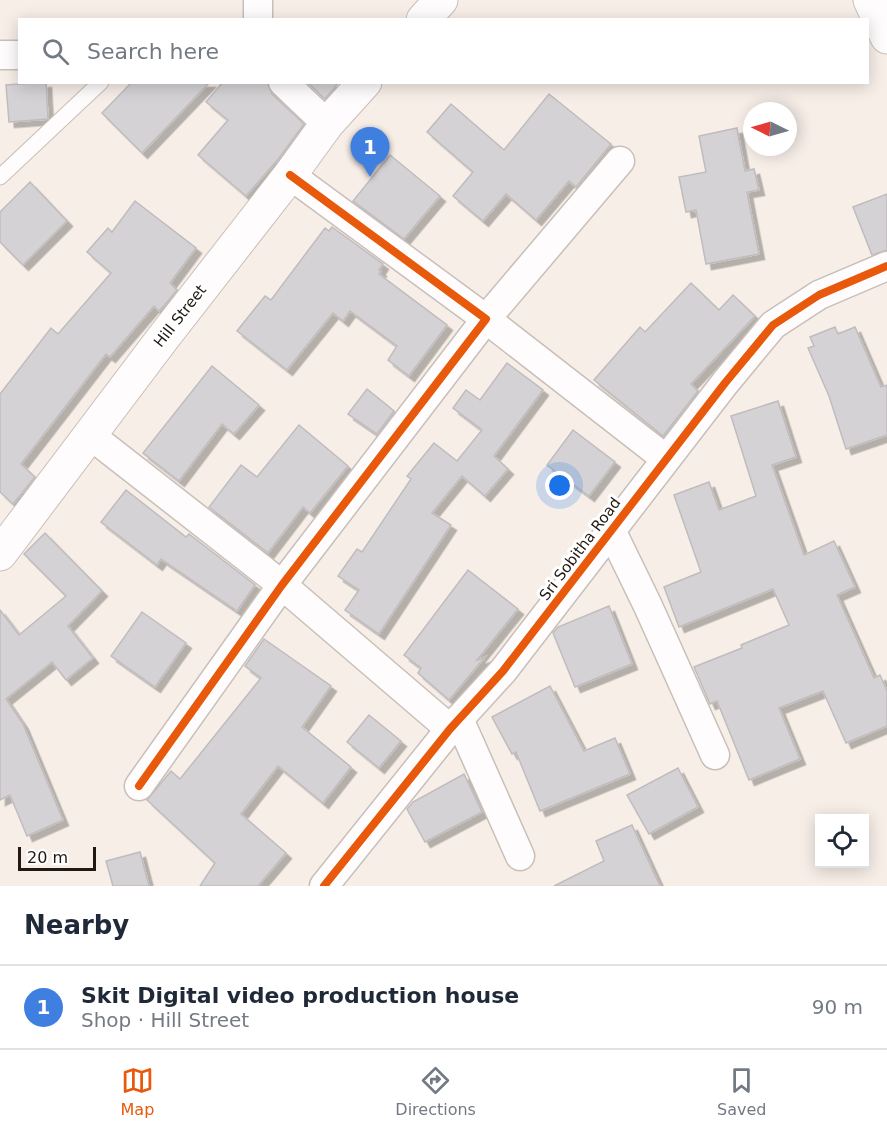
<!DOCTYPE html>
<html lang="en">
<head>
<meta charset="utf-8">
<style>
	body { margin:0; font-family:"DejaVu Sans",sans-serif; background:#f6f6f7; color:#1f2937 }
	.controls { position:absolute; right:18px; bottom:18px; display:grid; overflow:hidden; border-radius:0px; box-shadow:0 3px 15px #0003 }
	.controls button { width:54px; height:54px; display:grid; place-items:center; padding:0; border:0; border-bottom:2px solid #e0e1e3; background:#fff; color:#1f2937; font:30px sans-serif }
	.compass { position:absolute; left:743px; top:102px; width:54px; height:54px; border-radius:50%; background:#fff; box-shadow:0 3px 15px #0003; rotate:275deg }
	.scale { position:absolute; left:18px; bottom:15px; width:78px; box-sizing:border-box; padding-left:6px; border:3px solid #221912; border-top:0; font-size:16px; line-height:21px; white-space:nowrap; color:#221912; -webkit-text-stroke:4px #fff; paint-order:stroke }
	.you { position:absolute; left:560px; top:486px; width:21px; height:21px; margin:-15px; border:4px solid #fff; border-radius:50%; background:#1a73e8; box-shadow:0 0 0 9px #1a73e833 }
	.badge { display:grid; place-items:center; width:39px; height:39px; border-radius:50%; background:#ea580c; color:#fff; font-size:20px; font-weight:700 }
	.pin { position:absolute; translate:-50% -50px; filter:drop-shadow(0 2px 3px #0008) }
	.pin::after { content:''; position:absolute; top:32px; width:21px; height:18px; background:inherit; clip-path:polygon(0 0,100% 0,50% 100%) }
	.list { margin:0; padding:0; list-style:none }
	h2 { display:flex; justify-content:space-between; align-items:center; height:78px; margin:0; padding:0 24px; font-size:26px }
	h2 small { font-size:20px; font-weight:400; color:#747a83 }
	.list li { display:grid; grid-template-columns:39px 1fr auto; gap:18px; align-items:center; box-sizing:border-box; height:84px; padding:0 24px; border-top:2px solid #e0e1e3 }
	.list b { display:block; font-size:22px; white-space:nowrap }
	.list p { margin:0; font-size:20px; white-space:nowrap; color:#747a83 }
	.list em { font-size:20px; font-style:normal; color:#747a83 }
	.icon { flex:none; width:33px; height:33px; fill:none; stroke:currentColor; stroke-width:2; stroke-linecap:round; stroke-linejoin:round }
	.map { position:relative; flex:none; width:887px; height:886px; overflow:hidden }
	.search { position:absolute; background:#fff; box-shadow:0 3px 15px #0003; left:18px; right:18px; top:18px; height:66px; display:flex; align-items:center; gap:15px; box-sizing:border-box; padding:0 21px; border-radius:0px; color:#747a83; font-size:22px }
	.sheet { height:162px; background:#fff }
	nav { display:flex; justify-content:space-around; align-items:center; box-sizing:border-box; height:84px; border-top:2px solid #e0e1e3; background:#fff; font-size:16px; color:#747a83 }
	nav a { display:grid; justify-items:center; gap:3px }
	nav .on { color:#ea580c }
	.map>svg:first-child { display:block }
</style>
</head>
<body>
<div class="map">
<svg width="887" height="886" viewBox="0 0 887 886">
	<defs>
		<filter id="shadow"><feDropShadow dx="5.5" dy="5.5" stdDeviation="0" flood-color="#0004"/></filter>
	</defs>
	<rect width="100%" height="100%" fill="#f7eee8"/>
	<!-- building -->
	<g fill="#d5d2d5" stroke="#c0bcbe" stroke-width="1.5" filter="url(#shadow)">
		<path d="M46,82L48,119L9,122L6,85Z"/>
		<path d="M132,82H210L142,153L102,113Z"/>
		<path d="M223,82H267L272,94L304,124L279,158L246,196L198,155L228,120L206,102Z"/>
		<path d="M307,82H339L325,99Z"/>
		<path d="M549,94L611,144L576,187L569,181L536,220L506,194L483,221L453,196L473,172L427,132L451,104L504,150Z"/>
		<path d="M737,128L745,171L754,169L759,190L747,192L759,254L706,264L696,210L686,212L679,177L706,172L699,136Z"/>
		<path d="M390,155L440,196L404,239L353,201Z"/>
		<path d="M30,182L67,221L23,265L0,242V212Z"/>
		<path d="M887,194V250L872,255L853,207Z"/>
		<path d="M135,201L196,248L170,283L177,290L168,301L159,311L154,306L110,357L106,354L21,464L35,477L13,504L0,492V394L51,328L58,334L111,273L87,252L108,228L112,232Z"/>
		<path d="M332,227L383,264L379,270L381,271L379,274L447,325L409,376L388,360L397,346L350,311L343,321L333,313L287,370L237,331L265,296L271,300L325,228L329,231Z"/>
		<path d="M691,283L719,310L733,295L755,316L691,384L698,391L663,436L594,380L640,327L645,332Z"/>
		<path d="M835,327L838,334L855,327L881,387L887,385V435L846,449L829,396L808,348L814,346L810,337Z"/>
		<path d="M507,363L543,390L494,456L508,469L485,496L462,476L432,513L451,525L379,634L345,610L359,590L338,576L357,549L362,552L411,479L407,476L434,443L457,461L482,430L453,408L466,390L480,400Z"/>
		<path d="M212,366L259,405L234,434L222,424L179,481L143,453Z"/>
		<path d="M367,389L394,411L377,434L348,414Z"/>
		<path d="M778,401L796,457L772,465L804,555L834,541L855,587L837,595L874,678L880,675L887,691V726L846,743L823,691L779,708L800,759L749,780L717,701L710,704L694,667L742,648L741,645L789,625L773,589L679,627L664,587L701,572L674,495L709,482L719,510L756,496L731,416Z"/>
		<path d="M299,425L348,466L310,513L303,507L268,553L209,507L241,465L257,477Z"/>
		<path d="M573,430L615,462L589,496L547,465Z"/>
		<path d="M126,490L186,537L189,534L255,585L237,611L161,559L157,565L101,522Z"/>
		<path d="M45,533L102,591L68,626L93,658L66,680L52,662L6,699L23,724L63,820L27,836L10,795L0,800V610L19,635L66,596L24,554Z"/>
		<path d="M468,570L518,609L477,660L485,657L449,700L418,673L421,668L404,655Z"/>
		<path d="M609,606L632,664L575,687L553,633L558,627Z"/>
		<path d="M142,612L186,643L155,687L111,656Z"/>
		<path d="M264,639L331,686L302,727L351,767L323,803L278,766L241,814L286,853L258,886H200L215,863L147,800L171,771L180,779L261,678L245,666Z"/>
		<path d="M550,686L584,751L615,738L630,774L540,811L516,752L512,754L492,717Z"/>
		<path d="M369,715L401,741L379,768L347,742Z"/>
		<path d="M678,768L698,807L649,834L627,795Z"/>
		<path d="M464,774L482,812L425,842L407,809L413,802Z"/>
		<path d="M632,825L660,886H554L604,861L596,841Z"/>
		<path d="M140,852L149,886H113L106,861Z"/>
	</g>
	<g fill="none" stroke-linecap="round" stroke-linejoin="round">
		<!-- service casing -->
		<g stroke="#c8bfb9" stroke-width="17">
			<path id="service" d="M0,177L101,82"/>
		</g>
		<!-- minor casing -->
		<g stroke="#c8bfb9" stroke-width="31">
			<g id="minor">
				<path d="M258,20V0"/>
				<path d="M0,55H20"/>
				<path d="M283,82L327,124"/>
				<path d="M620,161L486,319L666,459"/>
				<path d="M90,435L282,585L450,729"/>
				<path d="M611,530L648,606L715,755"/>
				<path d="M459,719L520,856"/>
				<path d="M139,786L282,585L486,319L290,175"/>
				<path d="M324,886L450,729L503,671L725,383L773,325L819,295L887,266"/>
			</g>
		</g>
		<!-- secondary casing -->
		<g stroke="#c8bfb9" stroke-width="35">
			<g id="secondary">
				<path d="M423,20L441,0"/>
				<path d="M0,554L163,338L290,175L327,124L365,82"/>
			</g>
		</g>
		<!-- primary casing -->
		<g stroke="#c8bfb9" stroke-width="35">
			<path id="primary" d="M870,0L887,37"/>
		</g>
		<!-- service -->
		<use href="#service" stroke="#fefcfc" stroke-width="15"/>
		<!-- minor -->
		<use href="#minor" stroke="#fefcfc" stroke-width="28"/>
		<!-- secondary -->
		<use href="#secondary" stroke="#fefcfc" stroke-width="33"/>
		<!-- primary -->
		<use href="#primary" stroke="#fefcfc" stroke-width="33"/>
		<!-- cycleway casing -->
		<g stroke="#fff" stroke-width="11">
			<g id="cycleway">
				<path d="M139,786L282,585L486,319L290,175"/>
				<path d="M324,886L450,729L503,671L725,383L773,325L819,295L887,266"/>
			</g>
		</g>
		<!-- cycleway -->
		<use href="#cycleway" stroke="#e8590c" stroke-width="8"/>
	</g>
	<g text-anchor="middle" stroke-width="6" stroke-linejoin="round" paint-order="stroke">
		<!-- street labels -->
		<g font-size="15" fill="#221912" stroke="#fff">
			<text transform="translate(180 316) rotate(-52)" y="5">Hill Street</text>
			<text transform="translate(580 549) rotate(-53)" y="5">Sri Sobitha Road</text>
		</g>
	</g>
</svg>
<div class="controls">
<button><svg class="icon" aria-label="locate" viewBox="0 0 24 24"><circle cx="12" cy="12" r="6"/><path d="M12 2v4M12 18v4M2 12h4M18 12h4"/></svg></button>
</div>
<svg class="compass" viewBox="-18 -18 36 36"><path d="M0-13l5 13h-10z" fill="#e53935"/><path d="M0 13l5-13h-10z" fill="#747a83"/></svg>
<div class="scale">20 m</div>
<div class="you"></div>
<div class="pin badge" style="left:370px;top:177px;background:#3f7fe0">1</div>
<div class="search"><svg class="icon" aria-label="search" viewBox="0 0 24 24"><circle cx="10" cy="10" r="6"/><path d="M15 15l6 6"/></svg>Search here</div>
</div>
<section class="sheet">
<h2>Nearby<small></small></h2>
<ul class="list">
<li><span class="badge" style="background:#3f7fe0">1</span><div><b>Skit Digital video production house</b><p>Shop · Hill Street</p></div><em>90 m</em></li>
</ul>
</section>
<nav>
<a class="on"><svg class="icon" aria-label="map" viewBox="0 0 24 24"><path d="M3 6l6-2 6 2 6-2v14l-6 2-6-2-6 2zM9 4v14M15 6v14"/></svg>Map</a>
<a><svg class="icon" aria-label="directions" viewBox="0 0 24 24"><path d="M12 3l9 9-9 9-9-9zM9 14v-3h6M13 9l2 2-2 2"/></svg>Directions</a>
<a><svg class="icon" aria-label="saved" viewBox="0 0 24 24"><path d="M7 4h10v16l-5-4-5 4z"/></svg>Saved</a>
</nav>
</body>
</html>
